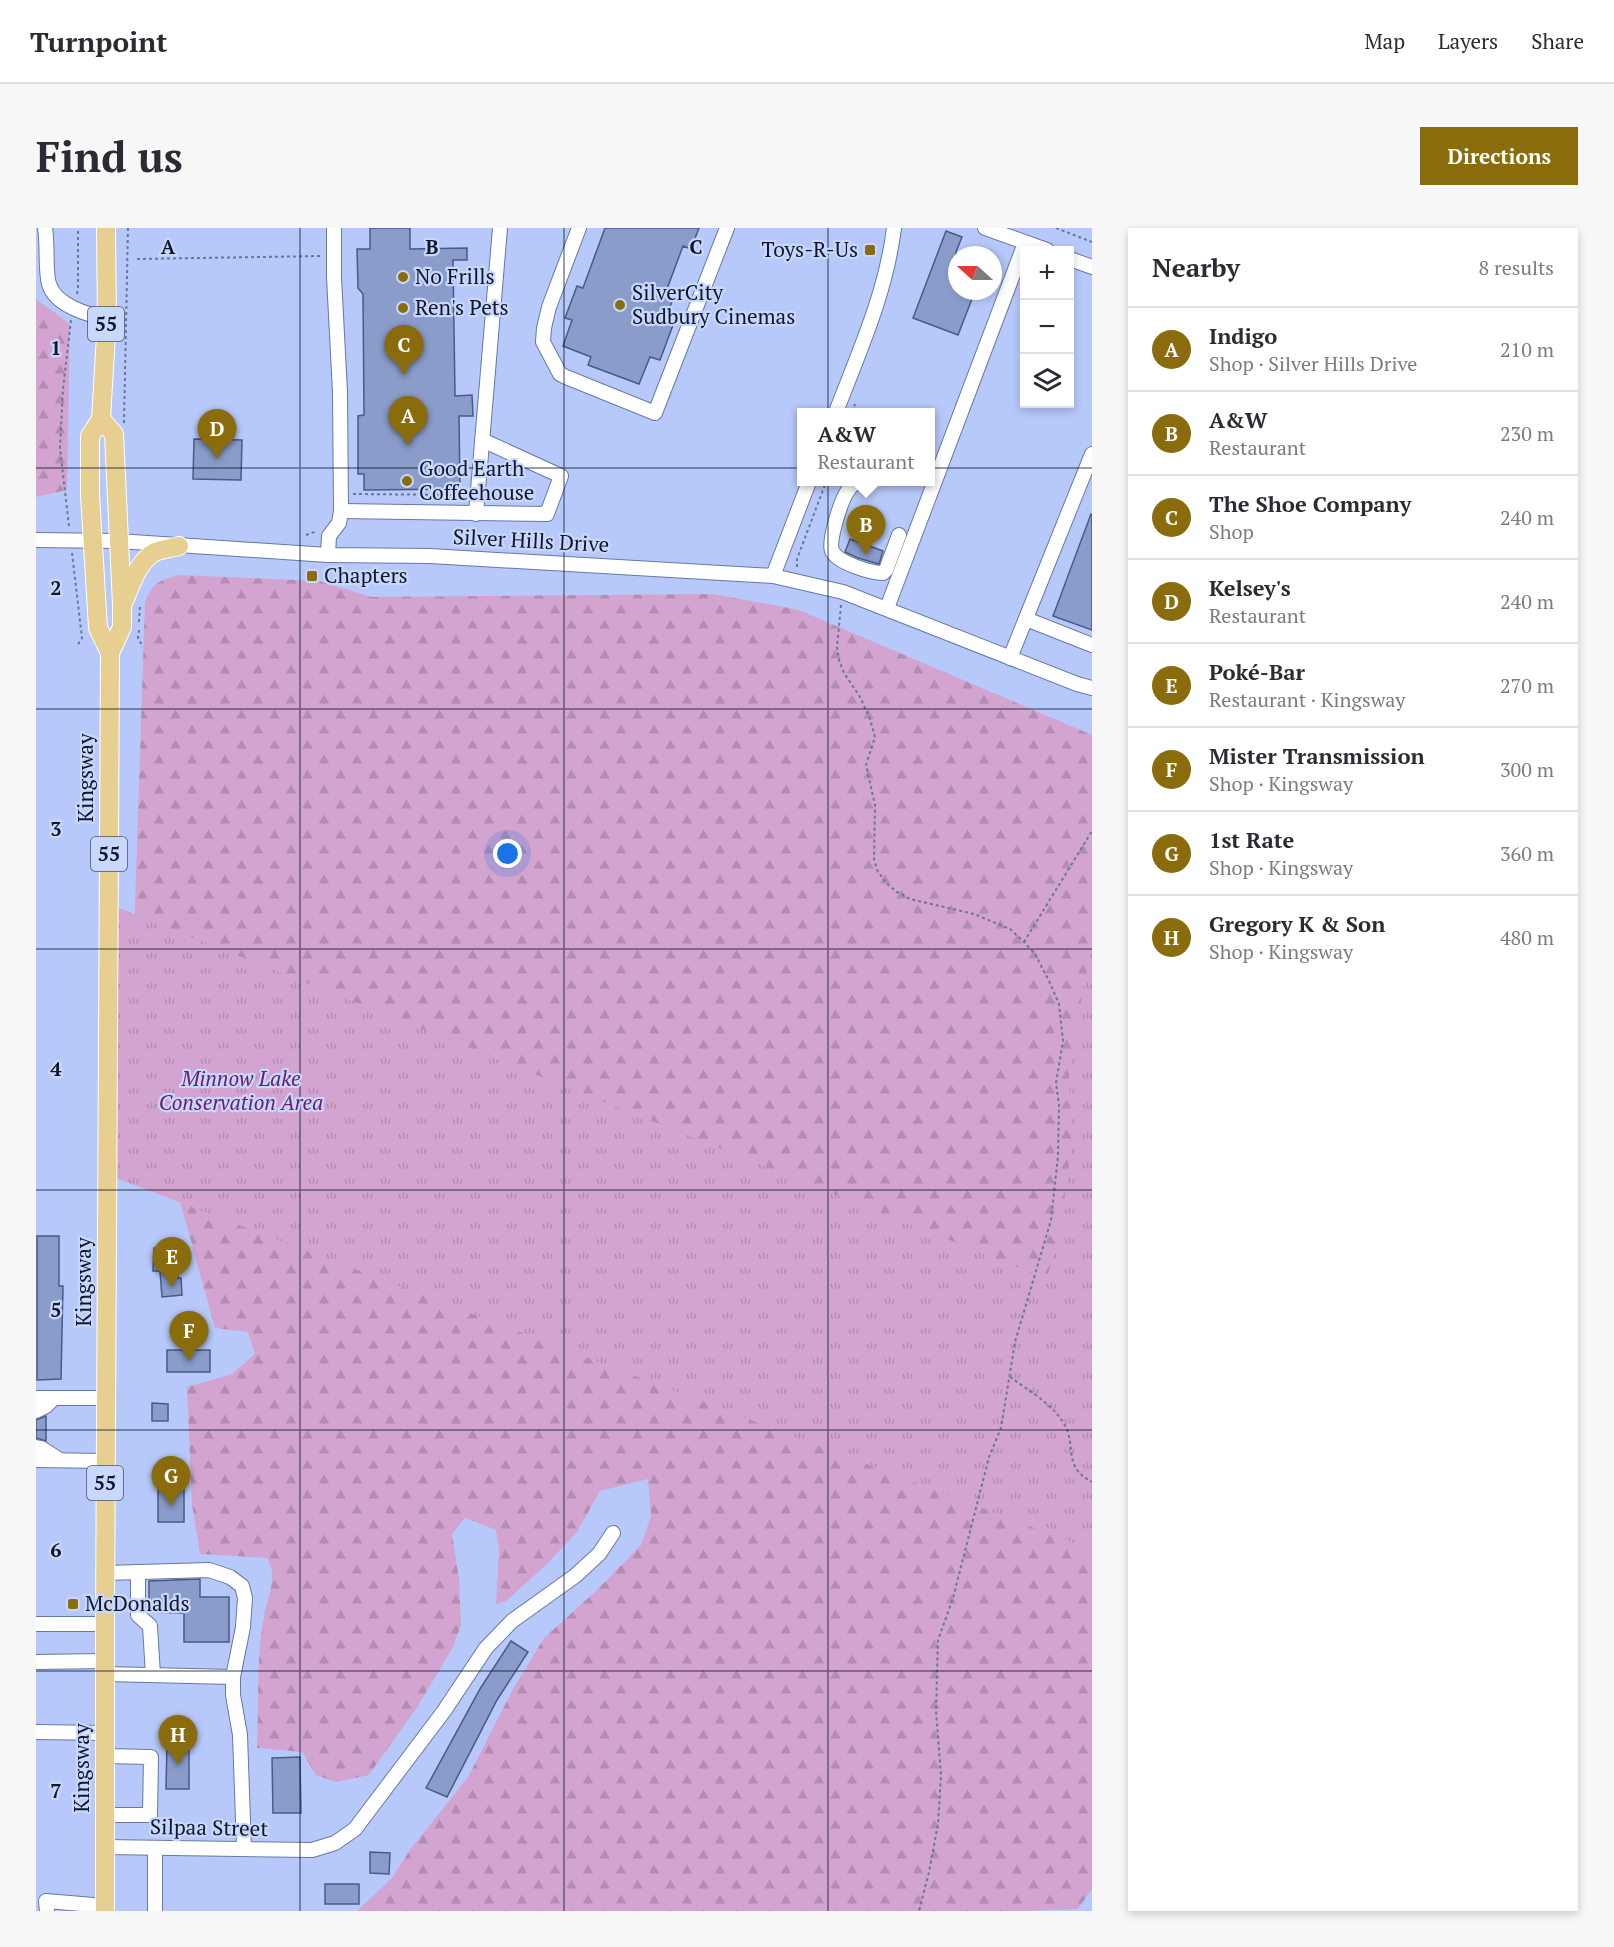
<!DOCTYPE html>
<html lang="en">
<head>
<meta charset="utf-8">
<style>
	body { margin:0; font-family:"PT Serif",serif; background:#f7f7f7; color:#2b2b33 }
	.controls { position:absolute; right:18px; top:18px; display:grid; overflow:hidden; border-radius:0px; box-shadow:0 3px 9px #0003 }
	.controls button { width:54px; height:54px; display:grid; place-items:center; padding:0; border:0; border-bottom:2px solid #e1e1e2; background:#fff; color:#2b2b33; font:30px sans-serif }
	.compass { position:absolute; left:912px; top:18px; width:54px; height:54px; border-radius:50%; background:#fff; box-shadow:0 3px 9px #0003; rotate:291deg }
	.you { position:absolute; left:472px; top:626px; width:21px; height:21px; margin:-15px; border:4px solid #fff; border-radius:50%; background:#1a73e8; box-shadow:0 0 0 9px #1a73e833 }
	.badge { display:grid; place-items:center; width:39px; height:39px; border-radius:50%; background:#8b6c0d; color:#fff; font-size:20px; font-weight:700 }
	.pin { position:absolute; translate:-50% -50px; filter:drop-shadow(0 2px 3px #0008) }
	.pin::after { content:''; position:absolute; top:32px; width:21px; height:18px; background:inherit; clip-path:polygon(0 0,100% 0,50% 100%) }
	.popup { position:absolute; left:761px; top:180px; width:138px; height:78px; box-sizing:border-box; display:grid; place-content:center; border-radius:0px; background:#fff; filter:drop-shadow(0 2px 4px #0005); font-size:20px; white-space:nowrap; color:#7c7c81 }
	.popup b { font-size:22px; color:#2b2b33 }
	.popup::after { content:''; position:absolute; left:50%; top:100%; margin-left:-12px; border:12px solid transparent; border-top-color:#fff }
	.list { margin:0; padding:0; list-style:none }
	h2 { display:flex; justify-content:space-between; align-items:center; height:78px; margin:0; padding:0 24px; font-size:26px }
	h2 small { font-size:20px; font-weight:400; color:#7c7c81 }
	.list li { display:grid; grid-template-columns:39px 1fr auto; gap:18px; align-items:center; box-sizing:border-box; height:84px; padding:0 24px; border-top:2px solid #e1e1e2 }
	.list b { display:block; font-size:22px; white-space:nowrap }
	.list p { margin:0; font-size:20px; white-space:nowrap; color:#7c7c81 }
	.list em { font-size:20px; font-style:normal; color:#7c7c81 }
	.icon { flex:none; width:33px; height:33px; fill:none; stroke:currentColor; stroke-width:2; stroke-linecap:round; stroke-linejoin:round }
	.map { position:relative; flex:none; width:1056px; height:1683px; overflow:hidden; border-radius:0px }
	header { display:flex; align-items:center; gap:36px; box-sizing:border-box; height:84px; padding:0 30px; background:#fff; border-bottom:2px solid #e1e1e2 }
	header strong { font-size:28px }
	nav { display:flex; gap:33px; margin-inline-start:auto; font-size:21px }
	.intro { display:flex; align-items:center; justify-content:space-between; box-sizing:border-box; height:144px; padding:0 36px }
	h1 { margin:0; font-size:42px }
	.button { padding:15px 27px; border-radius:0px; background:#8b6c0d; color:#fff; font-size:21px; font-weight:700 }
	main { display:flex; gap:36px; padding:0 36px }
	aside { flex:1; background:#fff; border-radius:0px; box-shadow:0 3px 9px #0003 }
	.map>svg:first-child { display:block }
</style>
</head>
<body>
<header>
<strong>Turnpoint</strong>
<nav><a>Map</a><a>Layers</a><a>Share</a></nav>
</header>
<div class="intro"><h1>Find us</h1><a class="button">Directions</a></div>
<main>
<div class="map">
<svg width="1056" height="1683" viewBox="0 0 1056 1683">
	<defs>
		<pattern id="forest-firs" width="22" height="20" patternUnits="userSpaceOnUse" patternTransform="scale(1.5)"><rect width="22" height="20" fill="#d2a4cf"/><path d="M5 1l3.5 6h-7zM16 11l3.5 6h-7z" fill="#b38cb2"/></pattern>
		<pattern id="park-tufts" width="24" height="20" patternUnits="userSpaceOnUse" patternTransform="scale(1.5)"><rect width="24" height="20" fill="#d2a4cf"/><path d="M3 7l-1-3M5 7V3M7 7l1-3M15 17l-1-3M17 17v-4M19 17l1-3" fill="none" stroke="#b38cb2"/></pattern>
	</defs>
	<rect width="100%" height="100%" fill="#b7c9fa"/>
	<!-- forest -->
	<g fill="url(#forest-firs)">
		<path d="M0,71L34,96L31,262L0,269Z"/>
		<path d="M143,347L283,353L336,369L677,366L763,382L1056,507V1661L1042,1681L981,1683H321L356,1650L374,1622L432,1549L476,1463L508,1410L561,1362L605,1317L615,1288L612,1251L564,1263L541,1304L510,1337L470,1373L460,1376L463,1323L460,1302L429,1290L416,1306L423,1351L425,1397L417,1419L382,1478L333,1547L300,1554L280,1547L266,1524L221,1520C223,1479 220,1428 228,1389C231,1369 243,1349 231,1330L164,1326L156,1276L151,1159L196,1146L219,1126L212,1104L179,1100L142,966L98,706L109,375C117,354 122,353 143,347Z"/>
	</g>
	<!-- park -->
	<path fill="url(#park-tufts)" d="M73,676L1011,1051L1025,994L1036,916L1033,850L1039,807L1056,714V1322L72,947Z"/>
	<!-- building -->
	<g fill="#8a9cca" stroke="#4b5a85" stroke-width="1.5">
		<path d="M334,0H374V21L431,20V32H417L419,168L436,167L437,188H423L424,261L328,262V246H322V188L328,187L327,66L322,60L321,21H334Z"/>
		<path d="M569,0H663L655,21L647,18L631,61L639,65L629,93L637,97L624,132L614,129L603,156L552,137L555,129L527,118L536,92L529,90L541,58L547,60Z"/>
		<path d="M910,3L926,9L920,24L921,63H939L922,107L877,90Z"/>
		<path d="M158,211L206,212L205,252L157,251Z"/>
		<path d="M1055,286L1056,287V402L1017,388Z"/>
		<path d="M814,311L847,323L843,336L822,330L809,324Z"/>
		<path d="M1,1008H23V1058H27L25,1151L1,1152Z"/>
		<path d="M142,1019V1050H145L146,1067L126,1069L124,1043H117L118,1020Z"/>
		<rect x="131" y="1122" width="43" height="22"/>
		<path d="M116,1175L132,1176V1193H116Z"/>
		<path d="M10,1188V1213L0,1210V1192Z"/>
		<rect x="122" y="1262" width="26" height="32"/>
		<path d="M164,1351V1369H193V1414H148V1385L113,1384V1353Z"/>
		<path d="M475,1413L492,1424L461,1472L411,1569L390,1560L444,1461Z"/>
		<path d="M131,1513H153V1561H130Z"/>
		<path d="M264,1529L265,1585H237L236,1530Z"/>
		<path d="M334,1624L354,1625L353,1646L334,1645Z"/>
		<rect x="289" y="1656" width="34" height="20"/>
	</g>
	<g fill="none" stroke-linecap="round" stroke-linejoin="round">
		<!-- minor casing -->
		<g stroke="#6778a4" stroke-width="16">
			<g id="minor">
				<path d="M9,0C12,17 9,42 13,56C19,77 51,87 71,90"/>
				<path d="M543,0L513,79L508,100L507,114L524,146L530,149L619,185L691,0"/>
				<path d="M949,0L1011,22"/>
				<path d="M1034,31L1056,39"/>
				<path d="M800,184C823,124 850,65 858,0"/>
				<path d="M821,254C817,256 813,260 811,264C805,273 792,313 796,323C802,335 835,345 847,345L850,342L863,307"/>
				<path d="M305,283L511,286L525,248L446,212"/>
				<path d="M440,286L464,0"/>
				<path d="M0,312L82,313L292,327L394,328L737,348L807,364L1041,456L1056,460"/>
				<path d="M292,327L293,308L303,295L305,283L304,164L298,49V0"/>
				<path d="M737,348L773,254"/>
				<path d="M851,380L989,15"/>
				<path d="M990,391L1056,417"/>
				<path d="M974,430L1056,226"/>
				<path d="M0,1170H70"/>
				<path d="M0,1183L10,1178L18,1170"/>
				<path d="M0,1219L5,1220L24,1232"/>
				<path d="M0,1232L70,1233"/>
				<path d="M102,1344V1387L114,1398L117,1447"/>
				<path d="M69,1345L173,1342L194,1349L206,1358L209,1370L207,1399L197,1449V1467L204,1507L208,1621"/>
				<path d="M0,1396H69"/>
				<path d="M0,1434L69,1433"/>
				<path d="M69,1446L197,1449"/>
				<path d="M0,1504L69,1505"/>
				<path d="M69,1528L115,1529L114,1587H69"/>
				<path d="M69,1619L276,1622L299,1615L319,1601L408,1483L450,1420L476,1393L539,1348L563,1326L577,1305"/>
				<path d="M11,1683L10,1673L69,1678"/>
				<path d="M119,1683V1620"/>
			</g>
		</g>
		<!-- major casing -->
		<g stroke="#fff" stroke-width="20">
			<g id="major">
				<path d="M70,0L71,90L65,191L54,208V267L62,400L74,425"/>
				<path d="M65,191L78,206L86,377V399L74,425L69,1396V1683"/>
				<path d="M88,373C95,357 102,333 119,324C126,321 136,320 143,318"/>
			</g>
		</g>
		<!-- path -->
		<g stroke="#697698" stroke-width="2" stroke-dasharray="3 3" stroke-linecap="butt">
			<path d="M1020,0L1056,14"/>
			<path d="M101,31L284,28"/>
			<path d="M41,66L42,60V0"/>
			<path d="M816,184L819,176"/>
			<path d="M88,195L92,0"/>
			<path d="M317,266L426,267"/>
			<path d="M33,298L24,220L27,161L35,92"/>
			<path d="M270,307L281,303"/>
			<path d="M36,325L46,410L41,418"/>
			<path d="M761,339V331L790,254"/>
			<path d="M805,377L801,419L803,432L808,445L824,469L834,491L839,509L830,537L839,577L838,631L841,642L850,655L861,664L874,671L938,686L974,701L988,714L999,726L1013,753L1023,776L1027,813L1020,855L1023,877L1022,928L1015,992L979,1114L965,1200L953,1229L917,1370L902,1412L900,1483L905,1547L902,1596L893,1644L883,1683"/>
			<path d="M103,394L104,378"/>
			<path d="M103,402L102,410L107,419"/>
			<path d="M988,714L1056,603"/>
			<path d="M974,1149C992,1162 1015,1175 1027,1194C1042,1217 1025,1238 1056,1254"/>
		</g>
		<!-- minor -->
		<use href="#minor" stroke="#fff" stroke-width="14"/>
		<!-- major -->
		<use href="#major" stroke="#e6cf91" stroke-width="18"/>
	</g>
	<!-- grid -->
	<path fill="none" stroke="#111728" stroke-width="1.5" stroke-opacity="0.55" d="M264,0V1683M528,0V1683M792,0V1683M0,240H1056M0,481H1056M0,721H1056M0,962H1056M0,1202H1056M0,1443H1056"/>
	<!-- markers -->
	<g fill="#8b6c0d" stroke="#c7d7fe" stroke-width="2">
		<rect x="828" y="16" width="12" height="12" rx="3"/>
		<circle cx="367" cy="49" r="6"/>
		<circle cx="584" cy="77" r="6"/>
		<circle cx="367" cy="80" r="6"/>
		<circle cx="371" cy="253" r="6"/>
		<rect x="270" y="342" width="12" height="12" rx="3"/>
		<rect x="31" y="1370" width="12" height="12" rx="3"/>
	</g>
	<g text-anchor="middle" stroke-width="4.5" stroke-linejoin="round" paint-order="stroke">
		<!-- shield labels -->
		<g fill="#c7d7fe" stroke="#485168" stroke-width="1.5">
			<rect x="52" y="79" width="36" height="34" rx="4.5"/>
			<rect x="55" y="609" width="36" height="34" rx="4.5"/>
			<rect x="51" y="1238" width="36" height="34" rx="4.5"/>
		</g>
		<g font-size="20" font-weight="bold" fill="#111728">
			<text x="70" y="103">55</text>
			<text x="73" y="633">55</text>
			<text x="69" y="1262">55</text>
		</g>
		<!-- poi labels -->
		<g font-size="21" fill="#111728" stroke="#c7d7fe" text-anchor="start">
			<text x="822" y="29" text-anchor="end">Toys-R-Us</text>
			<text x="379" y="56">No Frills</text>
			<text x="596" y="72">SilverCity<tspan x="596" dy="24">Sudbury Cinemas</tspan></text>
			<text x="379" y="87">Ren's Pets</text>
			<text x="383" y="248">Good Earth<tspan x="383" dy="24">Coffeehouse</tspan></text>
			<text x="288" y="355">Chapters</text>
			<text x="49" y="1383">McDonalds</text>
		</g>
		<!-- street labels -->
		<g font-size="21" fill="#111728" stroke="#c7d7fe">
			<text transform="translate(495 313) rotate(3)" y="7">Silver Hills Drive</text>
			<text transform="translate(50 550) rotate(-90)" y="7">Kingsway</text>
			<text transform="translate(48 1054) rotate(-90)" y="7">Kingsway</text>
			<text transform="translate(46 1540) rotate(-90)" y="7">Kingsway</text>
			<text transform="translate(173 1600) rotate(1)" y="7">Silpaa Street</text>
		</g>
		<!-- park labels -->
		<g font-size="21" font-style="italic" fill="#6a2069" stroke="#c7d7fe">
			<text x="205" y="858">Minnow Lake<tspan x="205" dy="24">Conservation Area</tspan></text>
		</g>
	</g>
	<g font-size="20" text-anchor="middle" font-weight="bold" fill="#111728" stroke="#c7d7fe" stroke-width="4.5" stroke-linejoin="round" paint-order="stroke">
		<text x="132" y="26">A</text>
		<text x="396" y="26">B</text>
		<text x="660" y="26">C</text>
		<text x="20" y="127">1</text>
		<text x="20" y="367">2</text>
		<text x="20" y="608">3</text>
		<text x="20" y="848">4</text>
		<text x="20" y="1089">5</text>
		<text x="20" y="1329">6</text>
		<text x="20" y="1570">7</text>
	</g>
</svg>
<div class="controls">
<button>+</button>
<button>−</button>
<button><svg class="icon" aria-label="layers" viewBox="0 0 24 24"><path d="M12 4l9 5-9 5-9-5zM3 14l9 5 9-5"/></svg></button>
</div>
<svg class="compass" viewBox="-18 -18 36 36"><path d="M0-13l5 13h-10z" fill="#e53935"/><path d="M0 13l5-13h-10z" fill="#7c7c81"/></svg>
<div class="you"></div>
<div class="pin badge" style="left:372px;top:218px">A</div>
<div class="pin badge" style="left:830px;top:327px">B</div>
<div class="popup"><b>A&amp;W</b>Restaurant</div>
<div class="pin badge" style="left:368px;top:147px">C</div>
<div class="pin badge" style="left:181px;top:231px">D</div>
<div class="pin badge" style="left:136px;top:1059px">E</div>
<div class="pin badge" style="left:153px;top:1133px">F</div>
<div class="pin badge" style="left:135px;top:1278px">G</div>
<div class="pin badge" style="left:142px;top:1537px">H</div>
</div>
<aside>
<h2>Nearby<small>8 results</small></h2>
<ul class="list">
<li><span class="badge">A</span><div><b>Indigo</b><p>Shop · Silver Hills Drive</p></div><em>210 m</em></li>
<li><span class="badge">B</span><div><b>A&amp;W</b><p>Restaurant</p></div><em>230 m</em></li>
<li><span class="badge">C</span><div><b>The Shoe Company</b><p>Shop</p></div><em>240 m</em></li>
<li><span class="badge">D</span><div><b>Kelsey's</b><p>Restaurant</p></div><em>240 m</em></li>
<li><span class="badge">E</span><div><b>Poké-Bar</b><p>Restaurant · Kingsway</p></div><em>270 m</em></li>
<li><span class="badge">F</span><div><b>Mister Transmission</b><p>Shop · Kingsway</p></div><em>300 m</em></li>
<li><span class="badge">G</span><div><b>1st Rate</b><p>Shop · Kingsway</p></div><em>360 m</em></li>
<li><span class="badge">H</span><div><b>Gregory K &amp; Son</b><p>Shop · Kingsway</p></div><em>480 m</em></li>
</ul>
</aside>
</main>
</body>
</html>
